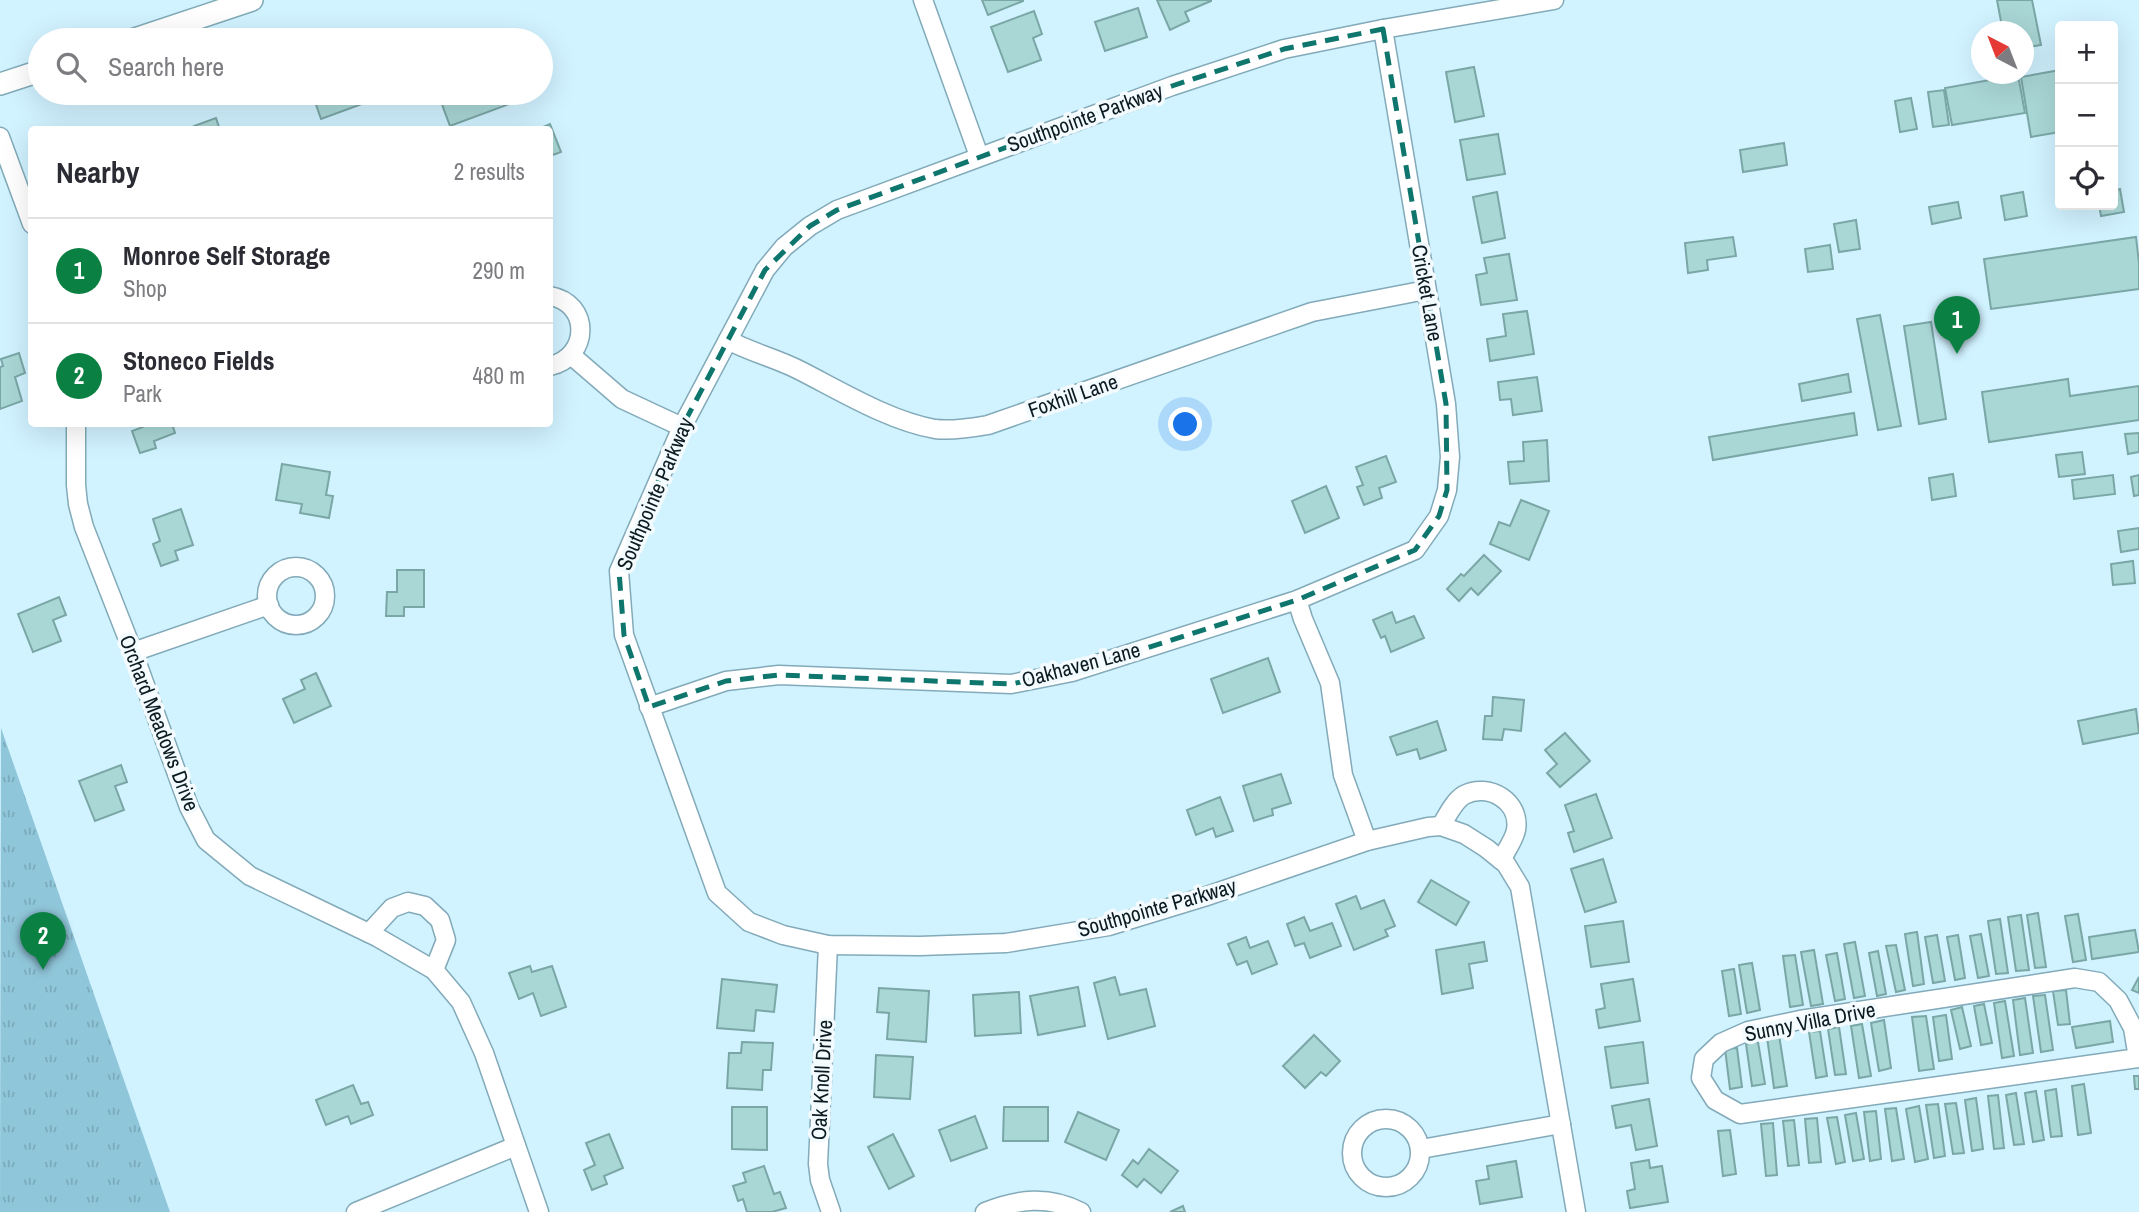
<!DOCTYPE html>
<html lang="en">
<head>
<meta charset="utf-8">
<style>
	body { margin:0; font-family:"Archivo Narrow",sans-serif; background:#f7f7f7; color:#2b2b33 }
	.controls { position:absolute; right:21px; top:21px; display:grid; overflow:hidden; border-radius:7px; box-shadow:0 7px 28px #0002 }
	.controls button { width:63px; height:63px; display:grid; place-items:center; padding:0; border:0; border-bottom:2px solid #e1e1e2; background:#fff; color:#2b2b33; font:35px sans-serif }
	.compass { position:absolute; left:1971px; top:21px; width:63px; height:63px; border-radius:50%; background:#fff; box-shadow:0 7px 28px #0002; rotate:318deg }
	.you { position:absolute; left:1186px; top:425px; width:24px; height:24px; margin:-18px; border:5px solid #fff; border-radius:50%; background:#1a73e8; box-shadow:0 0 0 10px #1a73e833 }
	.badge { display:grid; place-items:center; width:46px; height:46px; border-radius:50%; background:#0b8043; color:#fff; font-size:23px; font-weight:700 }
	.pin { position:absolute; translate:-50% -58px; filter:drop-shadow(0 2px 4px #0008) }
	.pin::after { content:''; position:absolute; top:37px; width:24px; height:21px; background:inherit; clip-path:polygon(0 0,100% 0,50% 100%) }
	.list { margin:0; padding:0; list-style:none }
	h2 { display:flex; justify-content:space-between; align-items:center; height:91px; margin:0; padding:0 28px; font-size:30px }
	h2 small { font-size:23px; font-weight:400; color:#7c7c81 }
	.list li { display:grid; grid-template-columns:46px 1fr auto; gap:21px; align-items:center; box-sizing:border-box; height:105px; padding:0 28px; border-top:2px solid #e1e1e2 }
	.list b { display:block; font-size:26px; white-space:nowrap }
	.list p { margin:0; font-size:23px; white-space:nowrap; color:#7c7c81 }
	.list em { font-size:23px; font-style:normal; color:#7c7c81 }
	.icon { flex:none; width:38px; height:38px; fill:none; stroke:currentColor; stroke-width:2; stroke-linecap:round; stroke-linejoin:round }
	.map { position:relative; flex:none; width:2139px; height:1212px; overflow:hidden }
	.search { position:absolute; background:#fff; box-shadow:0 7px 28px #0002; left:28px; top:28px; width:525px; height:77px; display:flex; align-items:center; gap:18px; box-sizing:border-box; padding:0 24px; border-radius:38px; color:#7c7c81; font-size:26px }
	.panel { position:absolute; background:#fff; box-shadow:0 7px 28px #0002; left:28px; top:126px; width:525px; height:301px; border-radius:7px }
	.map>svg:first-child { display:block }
</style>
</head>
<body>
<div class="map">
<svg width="2139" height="1212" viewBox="0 0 2139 1212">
	<defs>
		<pattern id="grass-tufts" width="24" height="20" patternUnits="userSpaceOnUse" patternTransform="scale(1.75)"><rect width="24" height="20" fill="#90c6da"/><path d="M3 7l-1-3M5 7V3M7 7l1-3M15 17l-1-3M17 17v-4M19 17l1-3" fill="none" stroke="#7baabb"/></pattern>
	</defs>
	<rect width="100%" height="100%" fill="#d1f2ff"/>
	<!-- grass -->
	<path fill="url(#grass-tufts)" d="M1,728L170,1212H0Z"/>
	<!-- building -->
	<g fill="#a9d7d6" stroke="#7aa7a6" stroke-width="2">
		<path d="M982,0H1023V1L988,15Z"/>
		<path d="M1157,0H1211V1L1185,12L1189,21L1170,30Z"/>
		<path d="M1997,0H2032L2041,45L2024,48V32H2003Z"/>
		<path d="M1138,8L1147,37L1105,51L1095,22Z"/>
		<path d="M1034,11L1042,34L1033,38L1041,60L1008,72L991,27Z"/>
		<path d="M1474,67L1484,116L1455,122L1446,72Z"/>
		<path d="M2060,70V132L2031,137L2021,77Z"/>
		<path d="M2018,75L2025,113L1952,125L1945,88Z"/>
		<path d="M1944,90L1949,125L1933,127L1928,92Z"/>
		<path d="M312,93H370L373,100L321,119Z"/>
		<path d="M457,93H508L512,103L450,126L440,99Z"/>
		<path d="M1911,98L1917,129L1900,132L1895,101Z"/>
		<path d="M216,118L220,130H196L194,126Z"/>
		<path d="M550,124L561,152L550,156V130H536Z"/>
		<path d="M1498,134L1505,174L1467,180L1460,140Z"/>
		<path d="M1784,143L1787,165L1743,172L1740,150Z"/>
		<path d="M2120,189L2124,212L2101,216L2099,205H2113V191Z"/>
		<path d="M1497,192L1505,238L1482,243L1473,197Z"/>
		<path d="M2023,192L2027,216L2005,220L2001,196Z"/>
		<path d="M1958,202L1961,218L1932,224L1929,207Z"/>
		<path d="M1856,220L1860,249L1839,252L1834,224Z"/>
		<path d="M1733,237L1736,256L1707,260L1708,270L1688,273L1685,243Z"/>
		<path d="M2136,237L2139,263V289L1991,309L1984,259Z"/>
		<path d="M1830,245L1833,269L1808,272L1805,249Z"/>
		<path d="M1509,254L1517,300L1481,305L1476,275L1487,273L1484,258Z"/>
		<path d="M1527,311L1534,354L1490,361L1487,339L1506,336L1503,314Z"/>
		<path d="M1880,315L1901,426L1878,430L1857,319Z"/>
		<path d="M1931,322L1946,419L1919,424L1904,326Z"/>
		<path d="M19,353L25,373L15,377L22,401L0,409V367L3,366L1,359Z"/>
		<path d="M1848,374L1851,392L1802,401L1799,384Z"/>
		<path d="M1537,377L1542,411L1513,415L1511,399L1500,400L1498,382Z"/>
		<path d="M2068,379L2070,396L2139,386V420L1989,442L1982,392Z"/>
		<path d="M1854,413L1857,435L1713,460L1709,437Z"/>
		<path d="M142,424H172L175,433L154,441L156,448L140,453L132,431L143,427Z"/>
		<path d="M2139,433V452L2128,454L2125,434Z"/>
		<path d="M1547,440L1549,481L1510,484L1508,462L1524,461L1523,442Z"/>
		<path d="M2082,452L2085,474L2059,477L2056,455Z"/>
		<path d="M1386,456L1396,482L1379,488L1382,498L1364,505L1357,487L1363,485L1356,467Z"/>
		<path d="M282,464L330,472L326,495L333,496L329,518L300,513L302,504L276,500Z"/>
		<path d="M1953,474L1956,496L1932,500L1929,478Z"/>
		<path d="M2113,475L2115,494L2074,499L2072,480Z"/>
		<path d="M2139,475V495L2134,496L2131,477Z"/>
		<path d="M1326,486L1339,518L1305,533L1292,501Z"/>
		<path d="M1521,500L1549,511L1529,560L1490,544L1499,522L1510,526Z"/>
		<path d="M181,509L193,545L175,551L178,560L161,566L153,544L160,541L153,519Z"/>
		<path d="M2139,528V549L2121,552L2118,531Z"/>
		<path d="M1484,555L1501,571L1478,595L1471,588L1459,601L1447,589L1461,574L1464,576Z"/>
		<path d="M2133,561L2135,583L2113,585L2111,564Z"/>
		<path d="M397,570H424V607H404V616H386L387,592H397Z"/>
		<path d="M59,597L66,615L53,620L61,641L33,652L18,614Z"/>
		<path d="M1392,612L1396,623L1414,616L1424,638L1391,652L1385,636L1381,638L1373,620Z"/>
		<path d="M1268,658L1280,692L1223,713L1211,679Z"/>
		<path d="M316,673L331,706L294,723L283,699L305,689L301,680Z"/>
		<path d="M1493,697L1524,700L1521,731L1504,729L1502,740L1483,739L1485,716H1492Z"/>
		<path d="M2136,709L2139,733L2083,744L2078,721Z"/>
		<path d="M1437,721L1446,750L1420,759L1417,749L1397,755L1390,737Z"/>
		<path d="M1565,733L1590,761L1560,787L1547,773L1557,764L1545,750Z"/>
		<path d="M121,765L127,782L115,786L124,810L95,821L79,781Z"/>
		<path d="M1281,774L1291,803L1272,809L1273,815L1254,821L1243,786Z"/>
		<path d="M1596,794L1612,838L1574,852L1568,833L1574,831L1565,805Z"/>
		<path d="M1220,797L1233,831L1216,837L1213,828L1196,835L1187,810Z"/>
		<path d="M1603,859L1616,902L1585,912L1571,869Z"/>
		<path d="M1431,880L1469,902L1456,925L1418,902Z"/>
		<path d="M1356,896L1361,909L1384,900L1395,926L1385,930L1388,936L1354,950L1336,904Z"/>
		<path d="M2038,913L2046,967L2035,968L2027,915Z"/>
		<path d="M2078,914L2086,960L2073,962L2065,916Z"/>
		<path d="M2021,915L2029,970L2016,971L2008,917Z"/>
		<path d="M1304,917L1310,931L1332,923L1341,946L1310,958L1304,943L1295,946L1287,924Z"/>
		<path d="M2000,919L2008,973L1996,974L1988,921Z"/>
		<path d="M1623,921L1629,962L1591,967L1585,926Z"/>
		<path d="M2135,930L2139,952L2092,959L2089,937Z"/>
		<path d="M1917,932L1924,984L1913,986L1905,934Z"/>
		<path d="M1981,934L1989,976L1978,978L1970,936Z"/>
		<path d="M1937,935L1945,981L1933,983L1925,937Z"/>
		<path d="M1958,935L1965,978L1955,980L1947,937Z"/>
		<path d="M1246,937L1250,948L1268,941L1277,964L1252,974L1247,961L1237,965L1228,944Z"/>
		<path d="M1484,942L1487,961L1469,964L1473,988L1442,994L1436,950Z"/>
		<path d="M1855,942L1865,996L1854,998L1844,944Z"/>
		<path d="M1896,945L1905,990L1896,992L1886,946Z"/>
		<path d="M1814,950L1823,1004L1811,1006L1801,952Z"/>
		<path d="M1878,951L1886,994L1877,996L1869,953Z"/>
		<path d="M1837,953L1845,999L1835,1001L1826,955Z"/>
		<path d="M1795,955L1803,1005L1790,1007L1783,956Z"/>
		<path d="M1752,963L1760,1010L1747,1013L1739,965Z"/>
		<path d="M530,966L532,972L552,966L566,1007L541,1016L533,993L519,999L509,973Z"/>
		<path d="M1734,969L1741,1014L1729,1016L1722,971Z"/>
		<path d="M1115,977L1120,995L1146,989L1155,1026L1108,1039L1094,983Z"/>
		<path d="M2139,977V993L2132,990Z"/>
		<path d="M722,979L777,985L774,1012L756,1010L754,1031L717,1028Z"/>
		<path d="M1633,979L1640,1021L1599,1028L1596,1010L1605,1008L1601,984Z"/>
		<path d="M1078,987L1085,1026L1038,1035L1030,996Z"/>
		<path d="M879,988L929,991L926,1042L887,1039L889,1013L877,1012Z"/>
		<path d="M2066,990L2070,1024L2058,1025L2053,991Z"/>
		<path d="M1019,992L1021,1033L975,1036L973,995Z"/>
		<path d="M2045,995L2053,1050L2041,1052L2033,996Z"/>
		<path d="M2025,998L2033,1053L2020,1055L2013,1000Z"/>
		<path d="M2005,1001L2014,1056L2002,1058L1994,1003Z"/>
		<path d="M1984,1004L1992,1043L1981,1045L1974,1006Z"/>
		<path d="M1962,1007L1971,1046L1960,1049L1951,1010Z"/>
		<path d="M1946,1015L1952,1059L1939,1061L1933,1017Z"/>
		<path d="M1926,1016L1934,1069L1919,1071L1912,1017Z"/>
		<path d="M1884,1020L1891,1068L1879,1071L1871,1023Z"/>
		<path d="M2110,1021L2113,1042L2076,1048L2072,1027Z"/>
		<path d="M1862,1024L1871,1076L1859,1078L1851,1026Z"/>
		<path d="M1839,1027L1846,1074L1835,1075L1828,1029Z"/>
		<path d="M1820,1031L1827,1076L1816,1078L1809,1032Z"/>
		<path d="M1314,1035L1340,1061L1326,1076L1321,1072L1305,1088L1283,1066Z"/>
		<path d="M1779,1035L1787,1086L1774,1088L1767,1037Z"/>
		<path d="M742,1042L773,1043L771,1070H763L762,1090L727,1088L729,1053H741Z"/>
		<path d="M1643,1042L1648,1083L1611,1088L1605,1047Z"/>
		<path d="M1758,1042L1765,1084L1752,1086L1746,1044Z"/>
		<path d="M1737,1048L1742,1087L1730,1089L1725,1049Z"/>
		<path d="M876,1055L913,1057L910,1099L874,1097Z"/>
		<path d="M2134,1076H2139V1089H2135Z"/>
		<path d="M2084,1084L2091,1133L2078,1135L2072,1086Z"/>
		<path d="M353,1085L361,1104L368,1102L373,1115L351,1124L348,1116L326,1125L316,1100Z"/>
		<path d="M2056,1089L2062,1136L2051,1137L2045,1091Z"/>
		<path d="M2036,1091L2044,1140L2033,1142L2025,1093Z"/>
		<path d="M2016,1093L2024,1144L2014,1145L2006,1095Z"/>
		<path d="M1998,1095L2004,1148L1994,1149L1988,1096Z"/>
		<path d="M1976,1098L1983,1149L1972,1151L1965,1100Z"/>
		<path d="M1649,1099L1657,1146L1636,1150L1631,1125L1616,1128L1612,1106Z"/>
		<path d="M1956,1103L1964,1153L1953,1154L1945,1104Z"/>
		<path d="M1938,1104L1945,1156L1934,1158L1926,1105Z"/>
		<path d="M1919,1106L1928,1159L1915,1162L1906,1109Z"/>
		<path d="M732,1107H767V1150L732,1149Z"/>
		<path d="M1004,1107H1048V1141H1003Z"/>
		<path d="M1896,1108L1904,1159L1892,1161L1885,1109Z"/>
		<path d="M1876,1111L1881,1159L1870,1161L1864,1112Z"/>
		<path d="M1078,1112L1119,1130L1106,1160L1065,1142Z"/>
		<path d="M1856,1113L1864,1159L1853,1161L1845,1115Z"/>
		<path d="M975,1116L987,1148L951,1161L939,1130Z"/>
		<path d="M1837,1117L1845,1162L1836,1164L1827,1118Z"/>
		<path d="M1817,1118L1821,1162L1809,1163L1805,1119Z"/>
		<path d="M1794,1120L1799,1165L1788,1166L1783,1121Z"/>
		<path d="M1773,1123L1777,1175L1766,1176L1761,1124Z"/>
		<path d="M1730,1130L1736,1174L1723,1176L1718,1131Z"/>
		<path d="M609,1134L623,1168L604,1176L607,1184L592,1190L584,1170L595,1165L586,1143Z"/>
		<path d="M893,1134L914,1176L889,1189L868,1147Z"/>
		<path d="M1149,1149L1178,1171L1161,1193L1144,1179L1137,1187L1122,1175L1133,1160L1138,1164Z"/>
		<path d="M1649,1160L1650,1168L1662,1166L1668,1202L1630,1208L1627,1191L1635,1189L1631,1163Z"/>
		<path d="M1516,1161L1522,1197L1480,1204L1476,1181L1489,1179L1487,1166Z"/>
		<path d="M764,1166L774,1194L780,1192L786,1208L772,1212H747L743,1199L738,1201L733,1186L746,1182L743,1173Z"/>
		<path d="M1183,1206L1185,1212H1170Z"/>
	</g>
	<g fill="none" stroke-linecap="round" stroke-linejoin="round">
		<!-- minor casing -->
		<g stroke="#82aab9" stroke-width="21">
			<g id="minor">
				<path d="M923,0L979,156"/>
				<path d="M1554,0L1383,29L1284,49L1172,86L837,210L810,226L784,247L765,270L682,427L619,571L624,635L717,893L749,922L783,935L828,945L920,946L1006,943L1109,926L1204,897L1367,841L1428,827L1441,826L1464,834L1486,848L1506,864L1520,887L1576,1212"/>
				<path d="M0,137L32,224"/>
				<path d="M550,296C591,303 590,357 550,366"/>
				<path d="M728,340C750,352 775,358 797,369C839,390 889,421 935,429C952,431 971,428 988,425L1312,312L1426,290"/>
				<path d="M571,355L622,399L682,427"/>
				<path d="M76,424V485L78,504L84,527L133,652L189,807L206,840L250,876L377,937L434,970L461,1002L484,1053L539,1212"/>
				<circle cx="296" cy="596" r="29"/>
				<path d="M1297,600L1303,619L1330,683L1343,775L1367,841"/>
				<path d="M133,652L269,605"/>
				<path d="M649,707L726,681L779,675L1011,684L1072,672L1297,600L1415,550L1439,516L1447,490L1450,457L1446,404L1383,29"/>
				<path d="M1441,826C1447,816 1454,801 1464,795C1489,782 1521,802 1516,830C1514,840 1506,851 1501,860"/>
				<path d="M369,933L392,908L408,902L425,906L440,920L446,940L434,970"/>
				<path d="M828,945L818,1164L820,1180L831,1212"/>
				<path d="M2075,978L2099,982L2118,1000L2133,1028L2138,1058L1740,1114L1715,1100L1701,1078L1704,1059L1721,1043L1748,1031L1800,1020Z"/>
				<circle cx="1386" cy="1153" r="34"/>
				<path d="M1421,1149L1561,1124"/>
				<path d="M356,1212L516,1146"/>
				<path d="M985,1212C1018,1199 1048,1195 1081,1212"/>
			</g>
		</g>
		<!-- tertiary casing -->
		<g stroke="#82aab9" stroke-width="24">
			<g id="tertiary">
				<path d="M132,40L252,0"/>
				<path d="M0,84L40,71"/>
			</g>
		</g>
		<!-- minor -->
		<use href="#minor" stroke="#fff" stroke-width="18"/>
		<!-- tertiary -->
		<use href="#tertiary" stroke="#fff" stroke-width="21"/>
	</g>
	<!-- marked area -->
	<path fill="none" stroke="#0f766e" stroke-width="5" stroke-dasharray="14 9" stroke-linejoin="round" d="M1383,29L1446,404L1447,490L1439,516L1415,550L1297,600L1072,672L1011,684L779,675L726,681L649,707L624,635L619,571L682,427L765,270L810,226L837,210L1172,86L1284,49Z"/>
	<g text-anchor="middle" stroke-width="7" stroke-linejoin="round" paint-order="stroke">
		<!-- street labels -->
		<g font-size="21" fill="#0b1b21" stroke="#f3fbfe">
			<text transform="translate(1085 118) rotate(-20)" y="7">Southpointe Parkway</text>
			<text transform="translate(1427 293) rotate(80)" y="7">Cricket Lane</text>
			<text transform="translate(1073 396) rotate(-19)" y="7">Foxhill Lane</text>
			<text transform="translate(655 494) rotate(-67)" y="7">Southpointe Parkway</text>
			<text transform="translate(1081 665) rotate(-15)" y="7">Oakhaven Lane</text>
			<text transform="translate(159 723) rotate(69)" y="7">Orchard Meadows Drive</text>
			<text transform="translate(1157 908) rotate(-16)" y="7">Southpointe Parkway</text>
			<text transform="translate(1810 1022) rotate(-11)" y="7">Sunny Villa Drive</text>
			<text transform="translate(822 1080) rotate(-87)" y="7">Oak Knoll Drive</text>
		</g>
	</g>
</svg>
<div class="controls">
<button>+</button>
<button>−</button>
<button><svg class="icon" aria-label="locate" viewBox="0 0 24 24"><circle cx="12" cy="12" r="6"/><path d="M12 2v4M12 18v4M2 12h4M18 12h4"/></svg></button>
</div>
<svg class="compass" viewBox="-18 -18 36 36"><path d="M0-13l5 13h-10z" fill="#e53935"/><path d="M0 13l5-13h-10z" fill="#7c7c81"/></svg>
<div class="you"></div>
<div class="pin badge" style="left:1957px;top:354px">1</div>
<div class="pin badge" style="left:43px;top:970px">2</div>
<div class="search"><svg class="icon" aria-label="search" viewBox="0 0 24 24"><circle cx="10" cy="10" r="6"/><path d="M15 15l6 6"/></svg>Search here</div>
<section class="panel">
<h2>Nearby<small>2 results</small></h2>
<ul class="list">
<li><span class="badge">1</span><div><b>Monroe Self Storage</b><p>Shop</p></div><em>290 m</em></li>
<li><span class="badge">2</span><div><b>Stoneco Fields</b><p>Park</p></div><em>480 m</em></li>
</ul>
</section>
</div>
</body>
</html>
